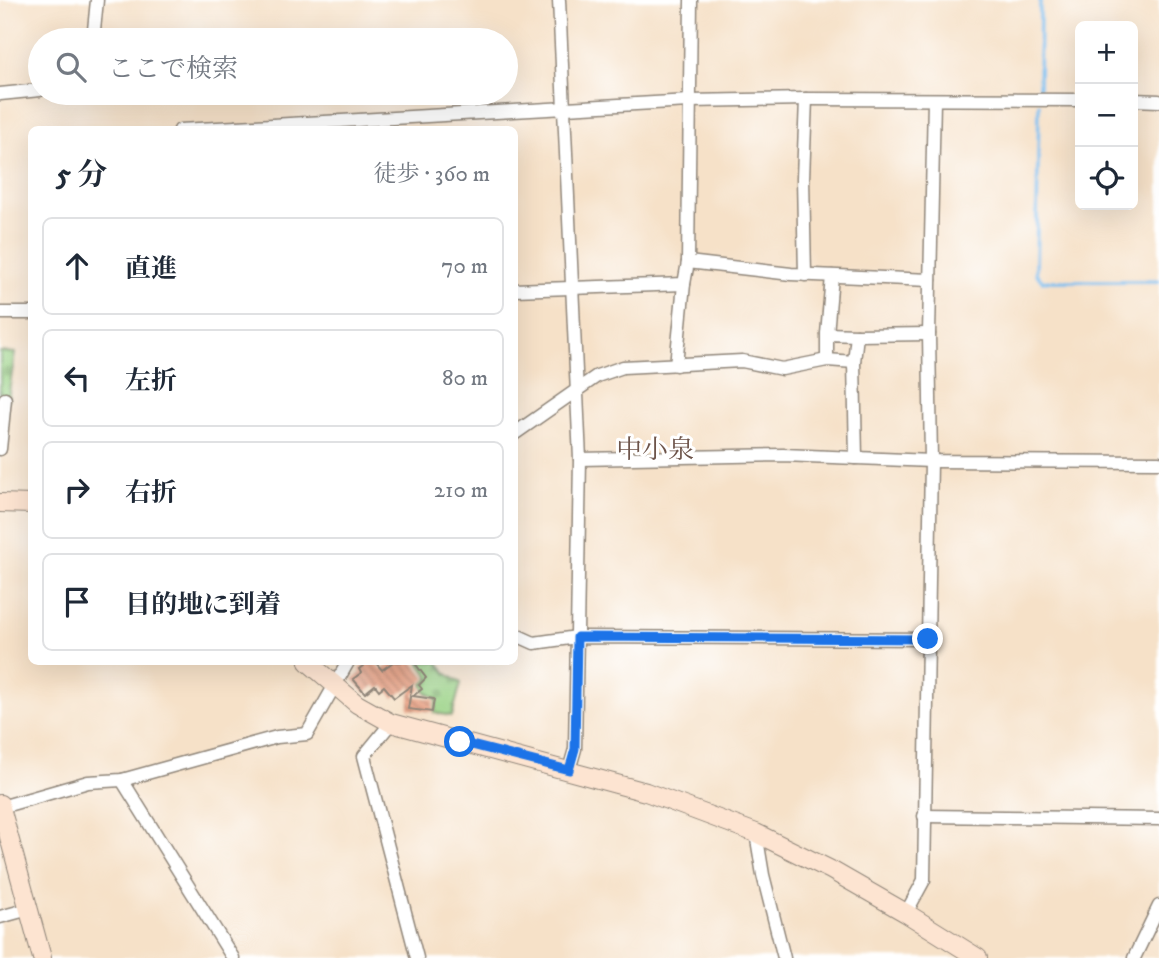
<!DOCTYPE html>
<html lang="ja">
<head>
<meta charset="utf-8">
<style>
	body { margin:0; font-family:"IM FELL DW Pica","Noto Serif JP",serif; background:#f6f6f7; color:#1f2937 }
	.controls { position:absolute; right:21px; top:21px; display:grid; overflow:hidden; border-radius:10px; box-shadow:0 7px 28px #0002 }
	.controls button { width:63px; height:63px; display:grid; place-items:center; padding:0; border:0; border-bottom:2px solid #e0e1e3; background:#fff; color:#1f2937; font:35px sans-serif }
	.stop { position:absolute; width:21px; height:21px; margin:-16px; border:5px solid #1a73e8; border-radius:50%; background:#fff }
	.stop.end { background:#1a73e8; border-color:#fff; box-shadow:0 2px 7px #0008 }
	.list { margin:0; padding:0; list-style:none }
	h2 { display:flex; justify-content:space-between; align-items:center; height:91px; margin:0; padding:0 28px; font-size:30px }
	h2 small { font-size:23px; font-weight:400; color:#747a83 }
	.list li { display:grid; grid-template-columns:46px 1fr auto; gap:21px; align-items:center; box-sizing:border-box; height:98px; margin:0 14px 14px; padding:0 14px; border:2px solid #e0e1e3; border-radius:10px }
	.list b { display:block; font-size:26px; white-space:nowrap }
	.list em { font-size:23px; font-style:normal; color:#747a83 }
	.icon { flex:none; width:38px; height:38px; fill:none; stroke:currentColor; stroke-width:2; stroke-linecap:round; stroke-linejoin:round }
	.map { position:relative; flex:none; width:1159px; height:958px; overflow:hidden }
	.search { position:absolute; background:#fff; box-shadow:0 7px 28px #0002; left:28px; top:28px; width:490px; height:77px; display:flex; align-items:center; gap:18px; box-sizing:border-box; padding:0 24px; border-radius:38px; color:#747a83; font-size:26px }
	.panel { position:absolute; background:#fff; box-shadow:0 7px 28px #0002; left:28px; top:126px; width:490px; height:539px; border-radius:10px }
	.map>svg:first-child { display:block }
</style>
</head>
<body>
<div class="map">
<svg width="1159" height="958" viewBox="0 0 1159 958">
	<defs>
		<pattern id="cemetery-stones" width="16" height="16" patternUnits="userSpaceOnUse" patternTransform="scale(1.75)"><rect width="16" height="16" fill="#9ad285"/><path d="M2 7V4a2 2 0 0 1 4 0v3zM10 15v-3a2 2 0 0 1 4 0v3z" fill="#85b473"/></pattern>
		<pattern id="building-back-hatch" width="6" height="6" patternUnits="userSpaceOnUse" patternTransform="scale(1.75)"><rect width="6" height="6" fill="#e7a083"/><path d="M-1 5l2 2M0 0l6 6M5-1l2 2" fill="none" stroke="#bb836b"/></pattern>
	</defs>
	<rect width="100%" height="100%" fill="#fff"/>
	<filter id="ink" filterUnits="userSpaceOnUse"><feTurbulence type="fractalNoise" baseFrequency=".0143" numOctaves="2"/><feDisplacementMap in="SourceGraphic" scale="14" xChannelSelector="R" yChannelSelector="G"/><feConvolveMatrix kernelMatrix="1 2 1 2 8 2 1 2 1" color-interpolation-filters="sRGB"/></filter>
	<filter id="wash" filterUnits="userSpaceOnUse"><feTurbulence type="fractalNoise" baseFrequency=".00686" numOctaves="4" result="noise"/><feDisplacementMap in="SourceGraphic" scale="28" xChannelSelector="R" yChannelSelector="G"/><feGaussianBlur stdDeviation="1.57" result="paint"/><feColorMatrix in="noise" values="0 0 0 0 0 0 0 0 0 0 0 0 0 0 0 0 0 1.4 0 .05"/><feComposite in="paint" operator="in"/></filter>
	<g filter="url(#wash)">
		<rect width="100%" height="100%" fill="#f6e1c8"/>
		<!-- cemetery -->
		<g fill="url(#cemetery-stones)" stroke="#627e58" stroke-width="2">
			<path d="M0,352L15,353L8,399H0Z"/>
			<path d="M419,662H438L446,673L461,683L452,716L434,713L437,699L426,692L423,684L430,678Z"/>
		</g>
		<g fill="none" stroke-linecap="round" stroke-linejoin="round">
			<!-- stream -->
			<g stroke="#79bef0" stroke-width="3.5">
				<path d="M1039,96L1040,0"/>
				<path d="M1039,104L1036,273L1042,281H1159"/>
			</g>
		</g>
		<g id="blocks">
			<!-- building -->
			<path fill="url(#building-back-hatch)" d="M368,662H375L382,670L393,662H414L426,678L419,685L422,689L413,696L434,699L432,712L408,709L412,685L394,698L384,686L379,690L375,685L365,693L353,679L361,673L359,669Z"/>
		</g>
	</g>
	<g filter="url(#ink)">
		<use href="#blocks" fill-opacity="0" stroke="#90867a" stroke-width="2"/>
		<g fill="none" stroke-linecap="round" stroke-linejoin="round">
			<!-- street casing -->
			<g stroke="#90867a" stroke-width="15">
				<g id="street">
					<path d="M559,0L580,459L575,749L569,770"/>
					<path d="M93,40L97,0"/>
					<path d="M0,94L40,90"/>
					<path d="M1133,100L1159,101"/>
					<path d="M180,130L236,127"/>
					<path d="M236,130V127L689,101L806,99L1080,100"/>
					<path d="M688,262L691,0"/>
					<path d="M805,275L803,178L806,99"/>
					<path d="M514,290L684,284L688,262L791,274L930,280"/>
					<path d="M0,313H32"/>
					<path d="M827,334L832,276"/>
					<path d="M827,360V334L857,335"/>
					<path d="M854,362L856,458"/>
					<path d="M676,365L684,284"/>
					<path d="M514,434L597,376L623,367L742,361L782,369L827,360L854,362L857,335L929,334"/>
					<path d="M0,449L5,399"/>
					<path d="M580,459L783,455L931,461L1159,462"/>
					<path d="M514,634L534,643L577,637L928,639"/>
					<path d="M391,723L364,756L417,958"/>
					<path d="M122,780L233,958"/>
					<path d="M1,807L88,782L122,780L277,737L307,734L348,662"/>
					<path d="M924,816L1159,819"/>
					<path d="M756,833L763,875L784,958"/>
					<path d="M906,913L924,880L931,461L929,334L934,100"/>
					<path d="M0,917L29,909"/>
					<path d="M1134,958L1159,906"/>
				</g>
			</g>
			<!-- secondary casing -->
			<g stroke="#90867a" stroke-width="20">
				<g id="secondary">
					<path d="M0,503L32,504"/>
					<path d="M308,662L357,704L391,723L646,792L756,833L831,870L906,913L978,958"/>
					<path d="M0,804L42,958"/>
				</g>
			</g>
			<!-- street -->
			<use href="#street" stroke="#fff" stroke-width="12"/>
			<!-- secondary -->
			<use href="#secondary" stroke="#fde4d1" stroke-width="18"/>
		</g>
	</g>
	<g fill="none" stroke-linecap="round" stroke-linejoin="round" filter="url(#ink)">
		<!-- route -->
		<path stroke="#1a73e8" stroke-width="9" d="M460,742L569,770L575,749L577,637L928,639"/>
	</g>
	<g text-anchor="middle" stroke-width="6" stroke-linejoin="round" paint-order="stroke">
		<!-- neighbourhood labels -->
		<g font-size="26" fill="#6d544a" stroke="#fff">
			<text x="655" y="458">中小泉</text>
		</g>
	</g>
</svg>
<div class="controls">
<button>+</button>
<button>−</button>
<button><svg class="icon" aria-label="locate" viewBox="0 0 24 24"><circle cx="12" cy="12" r="6"/><path d="M12 2v4M12 18v4M2 12h4M18 12h4"/></svg></button>
</div>
<div class="stop" style="left:460px;top:742px"></div>
<div class="stop end" style="left:928px;top:639px"></div>
<div class="search"><svg class="icon" aria-label="search" viewBox="0 0 24 24"><circle cx="10" cy="10" r="6"/><path d="M15 15l6 6"/></svg>ここで検索</div>
<section class="panel">
<h2>5 分<small>徒歩 · 360 m</small></h2>
<ul class="list">
<li><svg class="icon" aria-label="ahead" viewBox="0 0 24 24"><path d="M12 20V5M6 11l6-6 6 6"/></svg><div><b>直進</b></div><em>70 m</em></li>
<li><svg class="icon" aria-label="left" viewBox="0 0 24 24"><path d="M17 20v-9H6M10 6l-5 5 5 5"/></svg><div><b>左折</b></div><em>80 m</em></li>
<li><svg class="icon" aria-label="right" viewBox="0 0 24 24"><path d="M7 20v-9h11M14 6l5 5-5 5"/></svg><div><b>右折</b></div><em>210 m</em></li>
<li><svg class="icon" aria-label="arrive" viewBox="0 0 24 24"><path d="M6 21V4h12l-3 4 3 4H6"/></svg><div><b>目的地に到着</b></div></li>
</ul>
</section>
</div>
</body>
</html>
